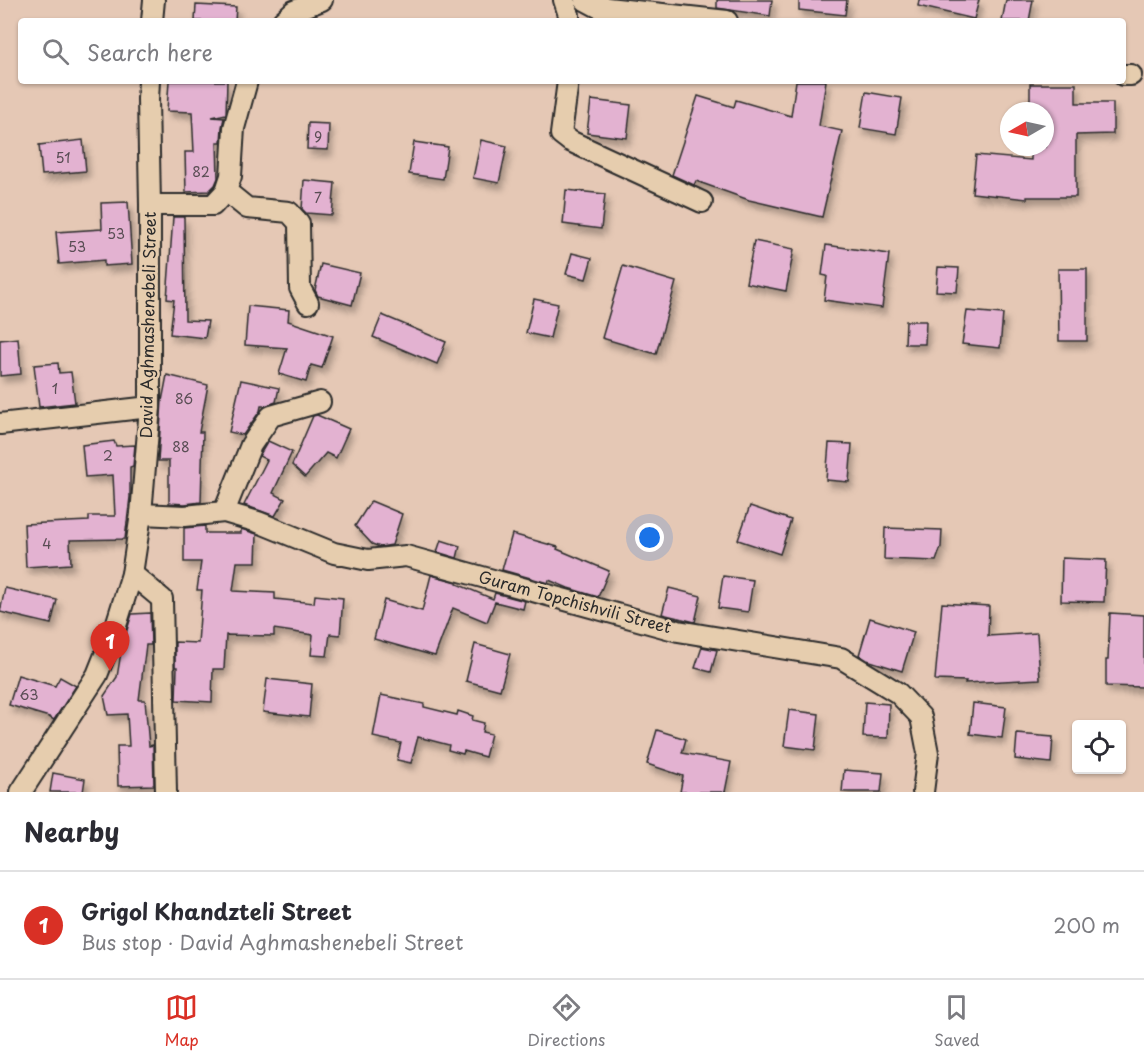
<!DOCTYPE html>
<html lang="en">
<head>
<meta charset="utf-8">
<style>
	body { margin:0; font-family:"Playpen Sans",sans-serif; background:#f2f2f3; color:#2b2b33 }
	.controls { position:absolute; right:18px; bottom:18px; display:grid; overflow:hidden; border-radius:6px; box-shadow:0 2px 4px #0004 }
	.controls button { width:54px; height:54px; display:grid; place-items:center; padding:0; border:0; border-bottom:2px solid #e1e1e2; background:#fff; color:#2b2b33; font:30px sans-serif }
	.compass { position:absolute; left:1000px; top:102px; width:54px; height:54px; border-radius:50%; background:#fff; box-shadow:0 2px 4px #0004; rotate:261deg }
	.you { position:absolute; left:650px; top:538px; width:21px; height:21px; margin:-15px; border:4px solid #fff; border-radius:50%; background:#1a73e8; box-shadow:0 0 0 9px #1a73e833 }
	.badge { display:grid; place-items:center; width:39px; height:39px; border-radius:50%; background:#d93025; color:#fff; font-size:20px; font-weight:700 }
	.pin { position:absolute; translate:-50% -50px; filter:drop-shadow(0 2px 3px #0008) }
	.pin::after { content:''; position:absolute; top:32px; width:21px; height:18px; background:inherit; clip-path:polygon(0 0,100% 0,50% 100%) }
	.list { margin:0; padding:0; list-style:none }
	h2 { display:flex; justify-content:space-between; align-items:center; height:78px; margin:0; padding:0 24px; font-size:26px }
	h2 small { font-size:20px; font-weight:400; color:#7c7c81 }
	.list li { display:grid; grid-template-columns:39px 1fr auto; gap:18px; align-items:center; box-sizing:border-box; height:108px; padding:0 24px; border-top:2px solid #e1e1e2 }
	.list b { display:block; font-size:22px; white-space:nowrap }
	.list p { margin:0; font-size:20px; white-space:nowrap; color:#7c7c81 }
	.list em { font-size:20px; font-style:normal; color:#7c7c81 }
	.icon { flex:none; width:33px; height:33px; fill:none; stroke:currentColor; stroke-width:2; stroke-linecap:round; stroke-linejoin:round }
	.map { position:relative; flex:none; width:1144px; height:792px; overflow:hidden }
	.search { position:absolute; background:#fff; box-shadow:0 2px 4px #0004; left:18px; right:18px; top:18px; height:66px; display:flex; align-items:center; gap:15px; box-sizing:border-box; padding:0 21px; border-radius:6px; color:#7c7c81; font-size:22px }
	.sheet { height:186px; background:#fff }
	nav { display:flex; justify-content:space-around; align-items:center; box-sizing:border-box; height:84px; border-top:2px solid #e1e1e2; background:#fff; font-size:16px; color:#7c7c81 }
	nav a { display:grid; justify-items:center; gap:3px }
	nav .on { color:#d93025 }
	.map>svg:first-child { display:block }
</style>
</head>
<body>
<div class="map">
<svg width="1144" height="792" viewBox="0 0 1144 792">
	<defs>
		<filter id="shadow"><feDropShadow dx="3.5" dy="6" stdDeviation="3" flood-color="#0004"/></filter>
	</defs>
	<rect width="100%" height="100%" fill="#e5c8b5"/>
	<filter id="ink" filterUnits="userSpaceOnUse"><feTurbulence type="fractalNoise" baseFrequency=".0167" numOctaves="2"/><feDisplacementMap in="SourceGraphic" scale="12" xChannelSelector="R" yChannelSelector="G"/><feConvolveMatrix kernelMatrix="1 2 1 2 8 2 1 2 1" color-interpolation-filters="sRGB"/></filter>
	<g filter="url(#ink)">
		<!-- building -->
		<g fill="#e3b2d1" stroke="#2b2b2b" stroke-width="1.5" filter="url(#shadow)">
			<path d="M717,0H772L770,16L717,8Z"/>
			<path d="M799,0H847L845,15L799,10Z"/>
			<path d="M919,0H979L974,19L918,6Z"/>
			<path d="M1006,0H1033L1029,21H1002Z"/>
			<path d="M196,5L236,7L235,21H195Z"/>
			<path d="M169,81H227L226,114L212,117L224,118L222,127L221,142H217L218,178L215,185L209,191L186,192L185,152H194L192,112L167,111Z"/>
			<path d="M796,81H826L819,126L842,131L822,217L749,200L696,181L694,185L672,175L698,96L734,107L736,100L791,116Z"/>
			<path d="M1030,84H1076V103H1113V134L1076,135V197H1027V199L972,193L976,155L1031,160V147H1045V111H1030Z"/>
			<path d="M866,92L902,98L896,134L860,128Z"/>
			<path d="M591,100L631,105L627,138L587,133Z"/>
			<path d="M308,123L329,124L328,150L307,149Z"/>
			<path d="M83,140L86,171L42,175L39,145Z"/>
			<path d="M481,140L507,146L499,183L473,178Z"/>
			<path d="M414,142L448,147L443,179L409,174Z"/>
			<path d="M304,180L335,183L332,215L306,213L302,209Z"/>
			<path d="M566,190L605,194L601,229L563,224Z"/>
			<path d="M128,202L132,264L104,266V260L59,264L56,232L102,229L101,203Z"/>
			<path d="M173,217H184L185,320L208,321L205,338L170,334L174,300L167,299Z"/>
			<path d="M754,241L794,249L786,291L746,283Z"/>
			<path d="M826,245L889,254L882,308L824,300L827,276L822,275Z"/>
			<path d="M572,253L592,258L586,279L566,274Z"/>
			<path d="M321,264L360,273L352,305L318,296L315,290Z"/>
			<path d="M623,266L676,282L656,354L602,338Z"/>
			<path d="M938,267L959,268L957,292L936,291Z"/>
			<path d="M1058,269H1087V341H1059Z"/>
			<path d="M534,299L558,304L550,338L526,333Z"/>
			<path d="M248,306L289,310L288,321L333,336L322,368L311,365L306,382L279,374L287,348L245,345Z"/>
			<path d="M967,311L1003,314L1000,348L962,344Z"/>
			<path d="M382,315L446,342L437,364L373,337Z"/>
			<path d="M906,321H926L925,344H905Z"/>
			<path d="M18,338L21,374L0,376V340Z"/>
			<path d="M58,363L59,373L71,372L75,403L39,407L34,365Z"/>
			<path d="M167,375L208,385L199,432H203L201,502L185,504L169,503V461H158L162,401Z"/>
			<path d="M241,380L279,388L276,402L265,406H261L260,411L243,435L229,432Z"/>
			<path d="M317,415L349,429L336,458L326,453L305,477L292,465L313,416Z"/>
			<path d="M114,441L116,446L135,445L133,466L130,467V497L125,539L70,540L71,564L26,567L24,524L89,521V516H115L113,475L85,477L82,445Z"/>
			<path d="M268,441L292,452L273,493L285,499L275,516L244,505L267,460L259,456Z"/>
			<path d="M829,443L852,444L849,482L826,480Z"/>
			<path d="M371,501L402,514L392,545L380,547L372,544L355,526Z"/>
			<path d="M750,506L791,520L780,554L738,540Z"/>
			<path d="M205,526V533H241V529L257,534L256,562H237L233,591L275,593V599L314,603L315,595L343,598L340,635L330,634L327,656L311,655L313,635L274,629V636L226,635L224,669H213L212,702L176,700L177,667H175V642L198,643L202,590H197L201,562H184V528Z"/>
			<path d="M885,528L942,530L941,547L936,561L884,559Z"/>
			<path d="M512,534L558,547L557,549L609,571L598,597L568,588L549,580L548,583L502,570Z"/>
			<path d="M441,540L460,546L457,558L437,552Z"/>
			<path d="M1062,558L1106,560L1104,602L1061,601Z"/>
			<path d="M431,575L457,582V584L493,599L495,593L525,601L523,609L495,602L487,622L453,608L435,656L374,639L384,600L422,611Z"/>
			<path d="M723,576L753,580L748,612L718,608Z"/>
			<path d="M5,588L57,600L51,624L0,612Z"/>
			<path d="M669,588L701,596L695,622L662,614Z"/>
			<path d="M942,603L989,606L988,636L1037,633L1040,679L965,683L966,681L935,680Z"/>
			<path d="M150,613L151,645H146L139,700H145L149,746L153,745L154,785L118,786L117,746H129L127,714L108,715L104,696L117,677L122,646L132,614Z"/>
			<path d="M1110,613L1144,615V687L1106,686V660H1108Z"/>
			<path d="M870,618L914,632L902,671L867,660L859,655Z"/>
			<path d="M475,644L510,654L500,690L466,681Z"/>
			<path d="M702,647L717,650L711,672L695,668Z"/>
			<path d="M18,675L55,686L60,677L76,686L54,720L49,717L9,705Z"/>
			<path d="M267,679L312,684L309,717L263,712Z"/>
			<path d="M381,695L424,704V707L457,715L458,711L473,716L472,720L484,723L482,732L491,734L485,757L464,751L463,754L448,750L449,745L418,737L411,763L397,760L401,743L373,737Z"/>
			<path d="M865,702L889,704L888,738L863,737Z"/>
			<path d="M973,703L1006,707L1002,738L970,734Z"/>
			<path d="M789,710L819,714L815,750L784,746Z"/>
			<path d="M657,730L686,739L682,753L731,762L725,792H680L683,776L647,764Z"/>
			<path d="M1017,734L1053,737L1051,763L1015,759Z"/>
			<path d="M844,770L883,773L881,792H842Z"/>
			<path d="M53,773L85,779L83,792H50Z"/>
		</g>
		<g fill="none" stroke-linecap="round" stroke-linejoin="round">
			<!-- minor casing -->
			<g stroke="#2b2b2b" stroke-width="24">
				<g id="minor">
					<path d="M564,0L569,15V21"/>
					<path d="M585,0L598,7L727,21"/>
					<path d="M152,21L154,0"/>
					<path d="M283,21L294,11L322,0"/>
					<path d="M1123,75H1131"/>
					<path d="M568,81L561,134L570,141L702,202"/>
					<path d="M226,191L247,208L289,212L299,223L300,288L308,303"/>
					<path d="M150,205H213L226,191L231,176L234,128L247,81"/>
					<path d="M0,424L150,407"/>
					<path d="M224,512L251,445L271,416L320,402"/>
					<path d="M141,514L185,516L224,512L258,522L334,553L368,560L406,556L678,631L841,658L898,693L921,717L928,753L923,792"/>
					<path d="M132,574L162,599L166,792"/>
					<path d="M21,792L97,675L113,635L132,574L141,514L150,407V205L148,99L149,81"/>
				</g>
			</g>
			<!-- minor -->
			<use href="#minor" stroke="#e6cdae" stroke-width="20"/>
		</g>
	</g>
	<g text-anchor="middle" stroke-width="5" stroke-linejoin="round" paint-order="stroke">
		<!-- number labels -->
		<g font-size="14" fill="#594d54">
			<text x="318" y="142">9</text>
			<text x="63" y="163">51</text>
			<text x="201" y="177">82</text>
			<text x="318" y="203">7</text>
			<text x="116" y="239">53</text>
			<text x="77" y="252">53</text>
			<text x="55" y="394">1</text>
			<text x="184" y="404">86</text>
			<text x="181" y="452">88</text>
			<text x="108" y="461">2</text>
			<text x="47" y="549">4</text>
			<text x="29" y="700">63</text>
		</g>
		<!-- street labels -->
		<g font-size="16" fill="#2b2b2b" stroke="#e6cdae">
			<text transform="translate(148 325) rotate(-89)" y="6">David Aghmashenebeli Street</text>
			<text transform="translate(575 602) rotate(15)" y="6">Guram Topchishvili Street</text>
		</g>
	</g>
</svg>
<div class="controls">
<button><svg class="icon" aria-label="locate" viewBox="0 0 24 24"><circle cx="12" cy="12" r="6"/><path d="M12 2v4M12 18v4M2 12h4M18 12h4"/></svg></button>
</div>
<svg class="compass" viewBox="-18 -18 36 36"><path d="M0-13l5 13h-10z" fill="#e53935"/><path d="M0 13l5-13h-10z" fill="#7c7c81"/></svg>
<div class="you"></div>
<div class="pin badge" style="left:110px;top:671px">1</div>
<div class="search"><svg class="icon" aria-label="search" viewBox="0 0 24 24"><circle cx="10" cy="10" r="6"/><path d="M15 15l6 6"/></svg>Search here</div>
</div>
<section class="sheet">
<h2>Nearby<small></small></h2>
<ul class="list">
<li><span class="badge">1</span><div><b>Grigol Khandzteli Street</b><p>Bus stop · David Aghmashenebeli Street</p></div><em>200 m</em></li>
</ul>
</section>
<nav>
<a class="on"><svg class="icon" aria-label="map" viewBox="0 0 24 24"><path d="M3 6l6-2 6 2 6-2v14l-6 2-6-2-6 2zM9 4v14M15 6v14"/></svg>Map</a>
<a><svg class="icon" aria-label="directions" viewBox="0 0 24 24"><path d="M12 3l9 9-9 9-9-9zM9 14v-3h6M13 9l2 2-2 2"/></svg>Directions</a>
<a><svg class="icon" aria-label="saved" viewBox="0 0 24 24"><path d="M7 4h10v16l-5-4-5 4z"/></svg>Saved</a>
</nav>
</body>
</html>
